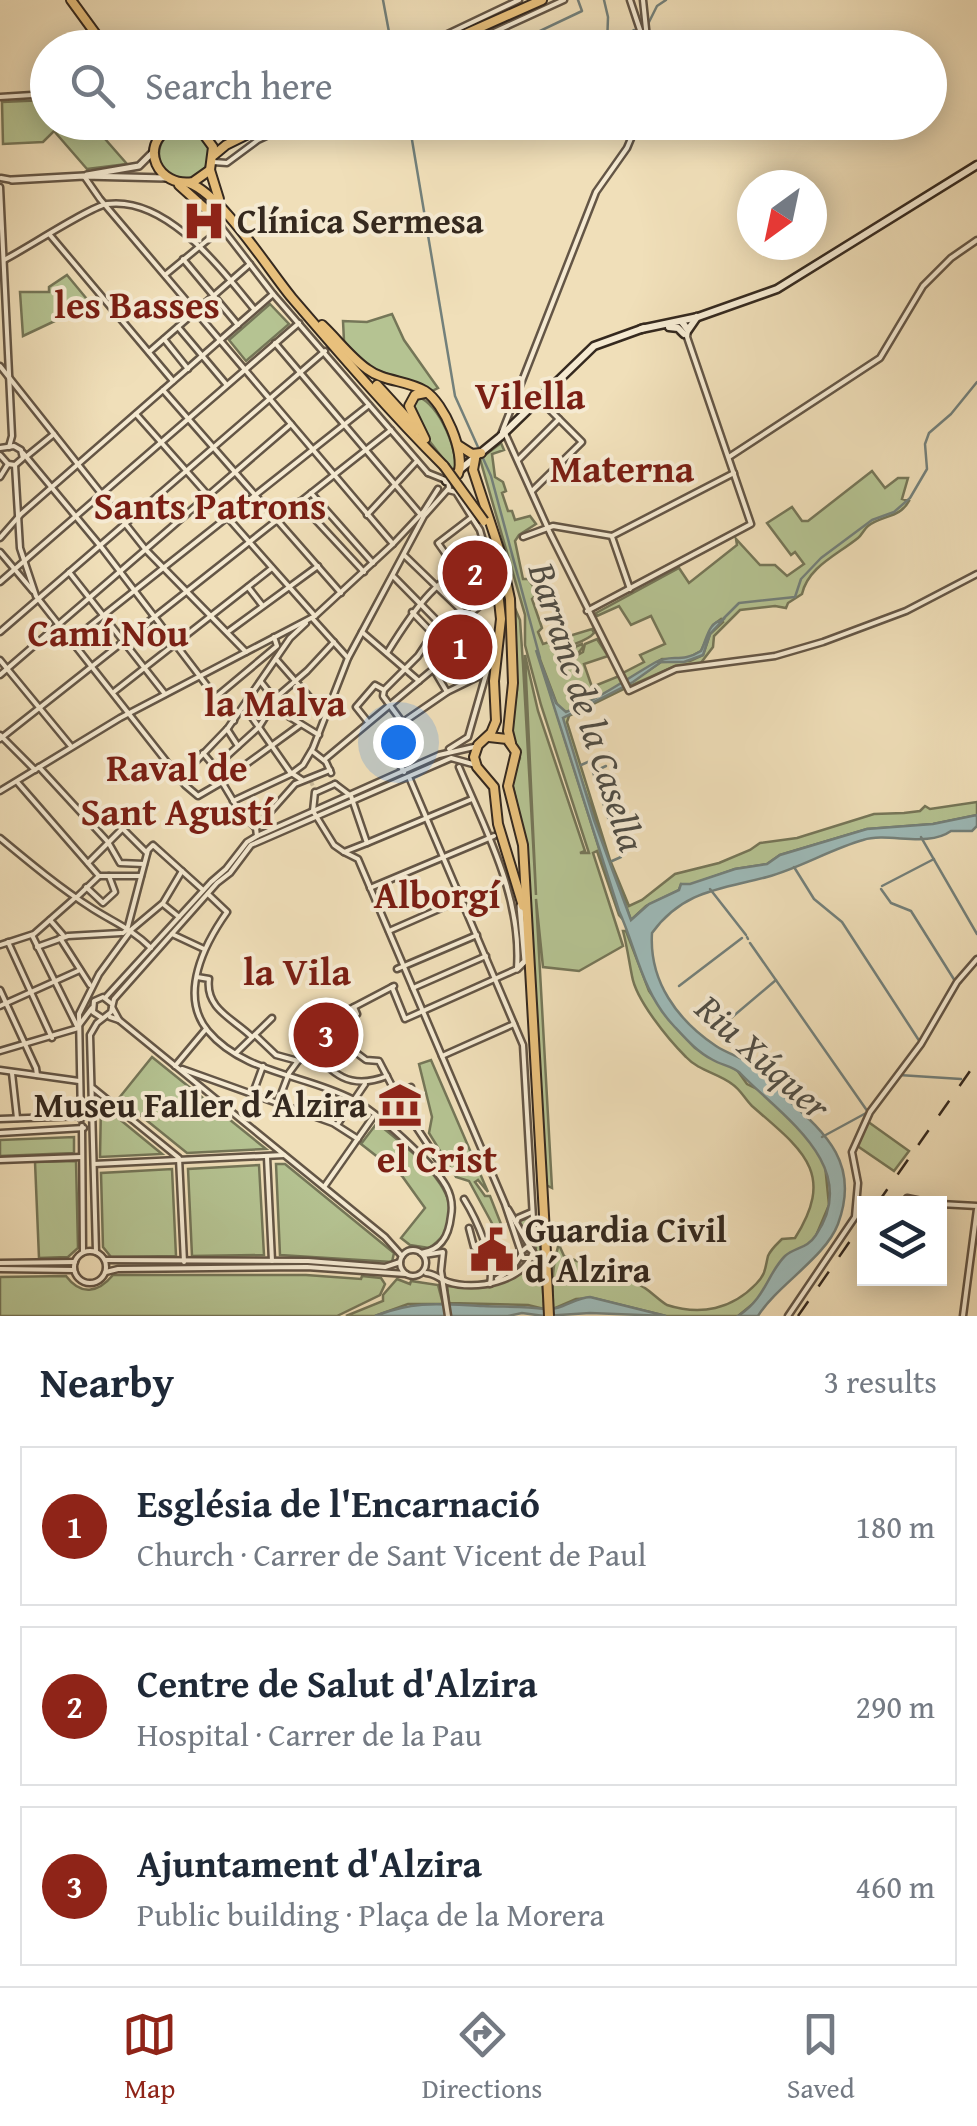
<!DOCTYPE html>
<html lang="en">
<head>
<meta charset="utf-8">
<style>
	body { margin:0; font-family:"Gentium Book Plus",serif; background:#f6f6f7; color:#1f2937 }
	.controls { position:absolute; right:30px; bottom:30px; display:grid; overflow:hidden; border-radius:0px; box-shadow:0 5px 25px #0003 }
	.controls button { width:90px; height:90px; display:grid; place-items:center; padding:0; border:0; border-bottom:2px solid #e0e1e3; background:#fff; color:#1f2937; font:50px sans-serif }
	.compass { position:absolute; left:737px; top:170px; width:90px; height:90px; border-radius:50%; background:#fff; box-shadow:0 5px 25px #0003; rotate:213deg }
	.you { position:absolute; left:398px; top:742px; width:35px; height:35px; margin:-25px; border:8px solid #fff; border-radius:50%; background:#1a73e8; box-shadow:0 0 0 15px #1a73e833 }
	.badge { display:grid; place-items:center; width:65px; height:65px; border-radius:50%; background:#8f2418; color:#fff; font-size:32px; font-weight:700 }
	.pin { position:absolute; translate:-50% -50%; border:5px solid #fff; box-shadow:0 2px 10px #0006 }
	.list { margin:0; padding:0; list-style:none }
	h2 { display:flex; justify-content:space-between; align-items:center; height:130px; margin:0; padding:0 40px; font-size:42px }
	h2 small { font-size:32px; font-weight:400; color:#747a83 }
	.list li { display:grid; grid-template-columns:65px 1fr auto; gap:30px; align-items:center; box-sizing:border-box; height:160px; margin:0 20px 20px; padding:0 20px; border:2px solid #e0e1e3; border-radius:0px }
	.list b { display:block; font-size:38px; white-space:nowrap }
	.list p { margin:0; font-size:32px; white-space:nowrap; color:#747a83 }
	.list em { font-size:32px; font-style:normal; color:#747a83 }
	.icon { flex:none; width:55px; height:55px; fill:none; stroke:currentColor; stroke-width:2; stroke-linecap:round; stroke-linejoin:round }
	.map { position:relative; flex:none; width:977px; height:1316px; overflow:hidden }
	.search { position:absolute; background:#fff; box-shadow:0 5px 25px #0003; left:30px; right:30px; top:30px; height:110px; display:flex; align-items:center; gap:25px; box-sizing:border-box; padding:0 35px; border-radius:55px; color:#747a83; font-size:38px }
	.sheet { height:670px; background:#fff }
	nav { display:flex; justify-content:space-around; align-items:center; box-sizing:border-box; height:140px; border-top:2px solid #e0e1e3; background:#fff; font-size:28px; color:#747a83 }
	nav a { display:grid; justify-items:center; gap:5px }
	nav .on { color:#8f2418 }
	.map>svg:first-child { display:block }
</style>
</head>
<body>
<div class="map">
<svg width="977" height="1316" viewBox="0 0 977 1316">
	<rect width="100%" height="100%" fill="#f0dfb9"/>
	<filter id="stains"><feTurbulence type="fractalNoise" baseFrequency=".002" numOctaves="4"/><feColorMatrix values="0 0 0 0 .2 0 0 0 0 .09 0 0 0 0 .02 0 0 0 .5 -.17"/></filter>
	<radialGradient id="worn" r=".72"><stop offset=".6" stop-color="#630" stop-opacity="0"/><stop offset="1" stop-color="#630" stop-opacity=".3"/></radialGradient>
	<!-- green -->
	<g fill="#b5c392" stroke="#757658" stroke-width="2.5">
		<path d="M47,100L48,122L91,123L127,164L87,169L54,131L43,142L3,144L2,102Z"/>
		<circle cx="184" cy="154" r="25"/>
		<path d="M67,275L91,304L23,336L20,292H49V287Z"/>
		<path d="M270,304L289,324L246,361L229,340Z"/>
		<path d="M392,314L404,340L438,388L432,391C395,368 378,385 344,341L343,321L367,322Z"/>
		<path d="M418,397C438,402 461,454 454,473L424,434L411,407Z"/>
		<path d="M501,443L504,450L492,454L495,477L503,482L506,491L502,493L508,511H512L515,520L530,516L536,524L519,535L515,541L523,579H528L538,593L532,599L542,628L538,632L543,644L592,629L594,633C587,642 570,644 560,651L561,655L564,657L563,652L582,644L583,647L576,656L583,652L585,644L597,639L608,656L584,664L592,687L619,676L623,683L594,701L624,686L626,688L569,716L567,722L610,860L629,906L642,900L675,874L719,863L750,850L760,843L797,838L874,814L904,813L920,811L925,806L930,809L977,802V815L933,824L867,829L780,855L767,864L735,869L690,885L681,884L679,890L646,906L631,920L564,731L563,717L581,708L566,712L558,707L538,654L614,896L627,924L619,915L597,851L593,853L623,946L579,971L543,967L536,899L552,1188L546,1185L526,845L511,778L520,758L511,732L517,690L514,606L520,620L523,664L536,895L525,655L538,711L585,851L580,853H589L541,705L525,645V615L480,459Z"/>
		<path d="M872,471L885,488L898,478H908L902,499L909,501C900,518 882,515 868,526C864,529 862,535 858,538C837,555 808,567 802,594L788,603L786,608L775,606L740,610L714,636L713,647L700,664L675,666L628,687L627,685L661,662L690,661L703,655L710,634L723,622L721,619L713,625L701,651L684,660L662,659L625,682L623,673L644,662L640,655L665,644L651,616L631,625L619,606L597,616L596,613L679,568L689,583L737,545L736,539L760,565H775L787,576L804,564L795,552L791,555L767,523L792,507L802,521H808Z"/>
		<path d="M623,931H626L649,991L672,1023L695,1048L737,1070L747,1084L763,1092L813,1143L825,1165L829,1205L815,1238L802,1250L785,1257L759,1299L738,1316H666L593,1298L576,1299L553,1309C551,1279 553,1255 565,1227L560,1247L564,1256C588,1265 611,1275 636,1283C647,1287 657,1299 667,1305C701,1316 732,1309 756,1284C766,1274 765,1268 768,1256C771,1249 777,1244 782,1239L795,1238C837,1172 801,1149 752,1106C745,1099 740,1089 732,1084C718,1073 699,1071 686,1057C668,1039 636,1000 632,976C629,961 627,946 623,931Z"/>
		<path d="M152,1057L266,1149L187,1153L119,1098Z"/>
		<path d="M431,1060L488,1192L478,1180L475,1182L485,1196H490L501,1224L494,1227L469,1181L456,1177L429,1133L432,1117L419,1064Z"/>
		<path d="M101,1104L162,1154L100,1157Z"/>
		<path d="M867,1121L909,1151L894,1171L856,1145Z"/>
		<path d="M377,1123C409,1149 489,1208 429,1248L410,1245L401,1238L425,1208L402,1176L361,1144Z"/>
		<path d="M74,1137V1153L0,1156V1140Z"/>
		<path d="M76,1161L78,1248L68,1257L39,1258L35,1162Z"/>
		<path d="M285,1164L394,1253L392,1262L280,1255L276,1164Z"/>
		<path d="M259,1165L264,1255L192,1256L188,1169Z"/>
		<path d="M172,1169L176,1256L111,1257L103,1247L101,1173Z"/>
		<path d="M529,1218L532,1237L540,1244L544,1309L528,1305L449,1303L447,1286L491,1287L528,1269L536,1248L519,1221Z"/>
		<path d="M113,1275H306L361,1279L362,1276L381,1278L385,1284L380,1295L337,1316H0V1277L66,1276C81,1296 98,1293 113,1275Z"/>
		<path d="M397,1279L410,1284L411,1281L438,1285L443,1304H408L375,1316H346L383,1301V1295Z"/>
	</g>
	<!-- water -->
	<g fill="#9dbab8" stroke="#73807b" stroke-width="2.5">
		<path d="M723,620L710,634L703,655L684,662H661L633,682L563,718L594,820L631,920L649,904L679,890L681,884H690L735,869L767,864L780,855L867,829L933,824L977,815V826L972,831H951C927,848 889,832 863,840C831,849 800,868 767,877C722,889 683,890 652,933C649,981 677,1020 716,1046C728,1054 744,1058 756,1067C766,1075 774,1086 783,1095C824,1132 861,1162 838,1224C825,1258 777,1285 758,1316H738C766,1298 767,1274 785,1256C795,1247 807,1249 816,1235C863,1166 780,1115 740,1073C733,1066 721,1065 713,1060C697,1052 685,1038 673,1025C642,992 636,948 619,911L536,650L556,703L566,712C599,699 626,679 656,662C671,654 682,663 701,651C707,639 708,622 723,620Z"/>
		<path d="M590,1297L666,1316L590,1313L544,1316L522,1313L508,1316H375C415,1300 441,1304 483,1306C505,1307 523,1306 545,1309C561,1311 574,1298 590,1297Z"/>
	</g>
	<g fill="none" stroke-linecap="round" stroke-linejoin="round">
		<!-- stream -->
		<g stroke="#73807b" stroke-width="2.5">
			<path d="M383,0L392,48"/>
			<path d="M604,0L608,17L607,46"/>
			<path d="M649,22L657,6L666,0"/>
			<path d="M504,48L582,11L578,0"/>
			<path d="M605,48L634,30"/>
			<path d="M409,122L455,396L491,476L540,658"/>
			<path d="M411,133L436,122"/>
			<path d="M721,621L739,603L795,597L801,579L821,558L872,520L894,512L910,498L927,469L925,444L929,433L951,414L977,382"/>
			<path d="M581,765L609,753"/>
			<path d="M606,766L593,772L621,857L612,861"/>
			<path d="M921,837L977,934"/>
			<path d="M794,867L814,899L842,922L920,1042"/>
			<path d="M882,886L934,859"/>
			<path d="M710,889L746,935"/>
			<path d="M881,889L891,903L911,911L955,981"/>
			<path d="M747,937L748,939"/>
			<path d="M750,943L868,1112L822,1137"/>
			<path d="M960,983L977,962"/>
			<path d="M679,986L742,938"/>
			<path d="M724,1024L776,980"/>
			<path d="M899,1075L961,1079"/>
		</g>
		<!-- minor-tunnel -->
		<path stroke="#cbbb9a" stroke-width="4" stroke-dasharray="4 2" stroke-linecap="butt" d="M311,782L314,788"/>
		<!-- minor casing -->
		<g stroke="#645646" stroke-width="9">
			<g id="minor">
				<path d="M630,0L646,48"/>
				<path d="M643,0L648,48"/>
				<path d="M418,48L519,0"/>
				<path d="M459,48L564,0"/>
				<path d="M0,97L48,94"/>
				<path d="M213,162L227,163L258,140L296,122"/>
				<path d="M84,176L100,199L393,544"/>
				<path d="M1,178L12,180"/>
				<path d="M0,187L12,436L9,447"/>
				<path d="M50,235L173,381"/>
				<path d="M183,259L238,325"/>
				<path d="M4,260C24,250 91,206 107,204C167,196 221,269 254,309"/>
				<path d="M165,275L222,228L273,294L428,473"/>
				<path d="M178,327L226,384"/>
				<path d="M164,339L188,369"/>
				<path d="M275,343L421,515"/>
				<path d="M149,352L250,264"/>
				<path d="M0,366L146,550L246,652"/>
				<path d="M163,390L341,593"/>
				<path d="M136,414L315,616"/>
				<path d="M502,432L596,192L627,148L638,122"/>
				<path d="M505,433L550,533L629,691L676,669L775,656L823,642L906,611L977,574"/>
				<path d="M0,448L14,446L21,450L23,458L15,465"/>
				<path d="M23,453L102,548L234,721"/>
				<path d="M0,455L8,464L15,465"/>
				<path d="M27,456L54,434"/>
				<path d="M729,457L880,358L923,286L951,258L977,240"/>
				<path d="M518,460L559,419"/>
				<path d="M15,465L20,548L36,596L185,785L198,796L222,782L240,812L256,828"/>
				<path d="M0,477L8,464"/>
				<path d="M448,490L456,492L480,530L497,589"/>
				<path d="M532,491L582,442L539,399"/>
				<path d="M311,493L373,563"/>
				<path d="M299,502L364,572"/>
				<path d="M367,515L417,461"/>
				<path d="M472,517L438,543L480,603"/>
				<path d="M523,537L553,526L612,536L734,473"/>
				<path d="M612,537L630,589"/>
				<path d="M0,538L21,514L273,294"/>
				<path d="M0,552L33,591"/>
				<path d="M404,555L494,642"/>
				<path d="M69,572L165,694"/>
				<path d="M394,577L447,631"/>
				<path d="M0,582L299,323"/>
				<path d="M248,587L262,605"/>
				<path d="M587,611L751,524L687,337L688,331"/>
				<path d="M412,612L439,640L467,681"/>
				<path d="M312,618L348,658"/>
				<path d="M229,631L318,566"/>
				<path d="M0,632L325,351"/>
				<path d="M362,632L419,681"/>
				<path d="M439,640L496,592"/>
				<path d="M71,641L369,405"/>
				<path d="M387,653C419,601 435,581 488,550"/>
				<path d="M276,659L326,716"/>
				<path d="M0,660L70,745"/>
				<path d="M434,670L447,692"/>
				<path d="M0,675L291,424"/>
				<path d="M261,682L288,716L319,735"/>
				<path d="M115,691L272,568"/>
				<path d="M216,697L277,646L274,637"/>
				<path d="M244,706L290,772L302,780"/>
				<path d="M368,722L356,707L375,685L384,690"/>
				<path d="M403,723L383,696L384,690L418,656L432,635"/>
				<path d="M227,729L238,746"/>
				<path d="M0,735L35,770"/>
				<path d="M0,739L391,430"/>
				<path d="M449,749L468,737L495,643"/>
				<path d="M312,751L326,762L331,773"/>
				<path d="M203,753L225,779"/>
				<path d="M324,760L450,655"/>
				<path d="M39,767L108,842L120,863L144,864"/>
				<path d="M215,767L259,727L279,695L307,671L334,642"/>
				<path d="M404,772L383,736L447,692L486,673"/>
				<path d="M409,777L523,1045L534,1236L539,1241L545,1239"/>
				<path d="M180,778L228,728L290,638L306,623"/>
				<path d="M223,781L300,725"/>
				<path d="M18,783L99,876H141"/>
				<path d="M0,791L120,718L315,616L393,544L424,511L438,489"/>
				<path d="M315,792L313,811L334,845L344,852L367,843L351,796L335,784"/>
				<path d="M317,792L335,784"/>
				<path d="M233,801L291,774L303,765L313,748L348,658L362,632L424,516L449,488L448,481L428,473"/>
				<path d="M123,829L147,853"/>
				<path d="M257,836L256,828L295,784L330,770"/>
				<path d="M0,838C30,863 60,888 93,909C117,924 130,928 151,948"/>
				<path d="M367,843L472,799"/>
				<path d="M344,852L358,859L505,1204L521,1252"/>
				<path d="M88,863L133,818"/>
				<path d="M86,887L103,903L115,892L109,876"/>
				<path d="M370,888L494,836"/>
				<path d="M208,894L227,912C205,943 178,995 208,1031C243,1073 306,1075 352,1099C376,1111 433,1163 446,1186C451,1195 453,1205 451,1216C449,1235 442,1250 421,1253"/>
				<path d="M77,897L99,876"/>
				<path d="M163,904L179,917"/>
				<path d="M50,920L63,935"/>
				<path d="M389,931L462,899"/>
				<path d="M123,933L127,930L148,850L153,845L203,890"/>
				<path d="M172,934L204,949"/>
				<path d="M32,935L78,1028"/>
				<path d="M60,938L90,985"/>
				<path d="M8,942L52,1038"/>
				<path d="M0,945L34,934L76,897"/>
				<path d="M37,947L68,936L121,933"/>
				<path d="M397,969L477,935"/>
				<path d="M197,977L209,979C205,1009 234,1019 252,1037"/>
				<path d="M392,987L405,1019L517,969C522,897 486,831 459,767"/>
				<path d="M413,988L486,956"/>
				<path d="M0,990L36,1068L37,1075"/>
				<path d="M105,998L211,882L226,869L247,842L257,836L439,755L474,747"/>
				<path d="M0,1006L80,970"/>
				<path d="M354,1007L394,986"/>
				<path d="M354,1007L357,1014L352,1017L350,1009Z"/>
				<path d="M110,1017L119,1020L112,1007"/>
				<path d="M102,1018L93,1012L94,1001L103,997L112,1004"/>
				<path d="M119,1020L385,1237L402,1256"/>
				<path d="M80,1024L92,1008"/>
				<path d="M255,1035L276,1055L298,1061"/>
				<path d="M309,1047C333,1074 349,1091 387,1076"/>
				<path d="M0,1051L78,1028"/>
				<path d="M236,1053L272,1018"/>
				<path d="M442,1056L514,1024"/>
				<path d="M321,1060L342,1058L354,1051L366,1060L379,1061L403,1107L444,1169"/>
				<path d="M175,1066L206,1029"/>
				<path d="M182,1069L333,1123L358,1139"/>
				<path d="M0,1070L79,1081"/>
				<path d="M12,1073L17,1118"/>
				<path d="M93,1088L179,1158L184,1262"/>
				<path d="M253,1093L263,1066"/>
				<path d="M396,1094L411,1087"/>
				<path d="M278,1102L289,1073L312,1042"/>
				<path d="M0,1119L84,1116"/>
				<path d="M81,1119L79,1014L99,974L132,929L163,903L182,871"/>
				<path d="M337,1125L365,1084"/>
				<path d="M82,1126L83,1252"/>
				<path d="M0,1133L84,1128"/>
				<path d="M267,1157L272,1261"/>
				<path d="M0,1160L81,1157"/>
				<path d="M94,1164L284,1155"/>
				<path d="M324,1187L373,1117"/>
				<path d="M907,1198L936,1204"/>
				<path d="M464,1199C477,1220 495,1260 490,1284"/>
				<path d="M940,1204L977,1206"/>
				<path d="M508,1209L533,1252"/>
				<path d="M516,1223L518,1218L532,1212"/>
				<path d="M469,1228L474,1247"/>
				<circle cx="413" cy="1263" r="13"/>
				<circle cx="90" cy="1267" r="16"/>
				<path d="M96,1252L90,1035L97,1023L111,1012L114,999L217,883L230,873L251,845L451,758L476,765"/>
				<path d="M424,1255L443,1252L441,1271L448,1316"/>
				<path d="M531,1258H523L521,1252L527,1247L532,1251"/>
				<path d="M105,1260L308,1261L385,1267L400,1262"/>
				<path d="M0,1263L75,1262"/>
				<path d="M0,1269L74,1270"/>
				<path d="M106,1272L118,1269L307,1267L406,1274"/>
				<path d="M426,1273C436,1274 439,1279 448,1282C475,1291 524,1282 533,1252"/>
				<path d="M497,1279L512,1269L521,1255"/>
				<path d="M788,1316L855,1217L858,1183L852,1152L870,1112L921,1044L957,982L977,959"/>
				<path d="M963,1316L977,1209"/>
			</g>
		</g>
		<!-- tertiary casing -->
		<g stroke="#645646" stroke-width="10">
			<g id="tertiary">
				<path d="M87,175L139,166L154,151"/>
				<path d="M12,180L84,176L166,178"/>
				<path d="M517,969L525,961L520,906"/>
			</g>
		</g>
		<!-- secondary casing -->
		<g stroke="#35291f" stroke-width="11">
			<g id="secondary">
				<path d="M682,322L688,330L697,317"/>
				<path d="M669,327L678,328L684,334"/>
				<path d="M641,329L698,317L777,289L977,165"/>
				<path d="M446,481L500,437L594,346L644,328"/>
			</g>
		</g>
		<!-- primary casing -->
		<g stroke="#35291f" stroke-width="12">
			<g id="primary">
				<path d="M71,0L106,48"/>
				<path d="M434,48L542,0"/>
				<path d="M199,128L213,147L210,170L193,182C158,188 138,146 170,128C183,121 195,128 208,128C224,128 240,126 255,122"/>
				<path d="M214,155L226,145L272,122"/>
				<path d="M210,170L219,199"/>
				<path d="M189,183C222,195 268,269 292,298C341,355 391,413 444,466"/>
				<path d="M179,185L209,212L220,227"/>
				<path d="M322,325C337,339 350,357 367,369C384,382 407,380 425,391C444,403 466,453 458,474"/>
				<path d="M377,385L418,430"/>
				<path d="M425,393L415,395L409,406L425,439"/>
				<path d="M458,445L472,454L481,453"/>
				<path d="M475,459L473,470L500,552L510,599L513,683L508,731L511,743"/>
				<path d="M498,591L501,619L494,681L496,721L491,733L478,745L474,757L477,767L494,787L498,824L523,906"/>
				<path d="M489,737L507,739L516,752L508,786L523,845L545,1233"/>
			</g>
		</g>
		<!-- minor -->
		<use href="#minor" stroke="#f5ead2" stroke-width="4"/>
		<!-- tertiary -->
		<use href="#tertiary" stroke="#f5ead2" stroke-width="5"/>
		<!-- secondary -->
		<use href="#secondary" stroke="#f5ead2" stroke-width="6"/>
		<!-- primary -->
		<use href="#primary" stroke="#e8c07c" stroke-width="8"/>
		<!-- rail -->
		<g stroke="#35291f" stroke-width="2.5" stroke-dasharray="18 18" stroke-linecap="butt">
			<path d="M877,1204L977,1061"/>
			<path d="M798,1316L864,1221"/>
		</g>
		<!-- primary-bridge casing -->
		<g stroke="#35291f" stroke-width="12" stroke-linecap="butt">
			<g id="primary-bridge">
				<path d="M444,466L484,521"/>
				<path d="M545,1233L549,1316"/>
			</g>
		</g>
		<!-- primary-bridge -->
		<use href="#primary-bridge" stroke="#e8c07c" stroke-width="8"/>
	</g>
	<!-- icons -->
	<defs>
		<g id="hospital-bare" transform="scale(3.45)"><path d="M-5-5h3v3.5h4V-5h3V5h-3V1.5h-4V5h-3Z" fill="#8f2418" stroke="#f5ead2" stroke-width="2.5" paint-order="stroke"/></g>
		<g id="museum-bare" transform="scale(3.45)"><path d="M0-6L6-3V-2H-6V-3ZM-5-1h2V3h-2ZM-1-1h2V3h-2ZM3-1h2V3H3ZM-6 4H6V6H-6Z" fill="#8f2418" stroke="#f5ead2" stroke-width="2.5" paint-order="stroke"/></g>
		<g id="civic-bare" transform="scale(3.45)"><path d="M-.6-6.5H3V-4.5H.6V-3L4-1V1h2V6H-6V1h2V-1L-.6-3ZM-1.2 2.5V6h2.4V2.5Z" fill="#8f2418" stroke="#f5ead2" stroke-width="2.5" paint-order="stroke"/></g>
	</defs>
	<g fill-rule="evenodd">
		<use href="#hospital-bare" x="204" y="221"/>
		<use href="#museum-bare" x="400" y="1105"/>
		<use href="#civic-bare" x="492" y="1250"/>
	</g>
	<g text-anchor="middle" stroke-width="8" stroke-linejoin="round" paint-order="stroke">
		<!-- poi labels -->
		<g font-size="35" font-weight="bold" fill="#35291f" stroke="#f5ead2" text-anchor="start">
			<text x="237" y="233">Clínica Sermesa</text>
			<text x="367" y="1117" text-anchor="end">Museu Faller d´Alzira</text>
			<text x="525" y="1242">Guardia Civil<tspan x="525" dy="40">d´Alzira</tspan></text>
		</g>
		<!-- neighbourhood labels -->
		<g font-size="38" font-weight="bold" fill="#7a1f14" stroke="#f5ead2">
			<text x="137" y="318">les Basses</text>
			<text x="530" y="409">Vilella</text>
			<text x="622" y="482">Materna</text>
			<text x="210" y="519">Sants Patrons</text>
			<text x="108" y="646">Camí Nou</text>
			<text x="275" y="716">la Malva</text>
			<text x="177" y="781">Raval de<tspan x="177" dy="44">Sant Agustí</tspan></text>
			<text x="437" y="908">Alborgí</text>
			<text x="297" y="985">la Vila</text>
			<text x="437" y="1172">el Crist</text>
		</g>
		<!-- water labels -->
		<g font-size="38" font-style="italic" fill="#4f4d45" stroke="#f5ead2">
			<text transform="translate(587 707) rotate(72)" y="13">Barranc de la Casella</text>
			<text transform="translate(763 1057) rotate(42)" y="13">Riu Xúquer</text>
		</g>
	</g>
	<rect width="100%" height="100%" filter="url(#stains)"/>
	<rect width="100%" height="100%" fill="url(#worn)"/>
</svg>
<div class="controls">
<button><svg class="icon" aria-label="layers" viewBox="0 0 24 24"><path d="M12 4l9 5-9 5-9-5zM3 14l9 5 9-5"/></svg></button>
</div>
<svg class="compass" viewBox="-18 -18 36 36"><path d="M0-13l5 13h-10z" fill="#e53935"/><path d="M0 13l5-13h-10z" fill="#747a83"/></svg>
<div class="you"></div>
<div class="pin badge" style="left:460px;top:647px">1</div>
<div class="pin badge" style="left:475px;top:573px">2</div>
<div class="pin badge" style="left:326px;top:1035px">3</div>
<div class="search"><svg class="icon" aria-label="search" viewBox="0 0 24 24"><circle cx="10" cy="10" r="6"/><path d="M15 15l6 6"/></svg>Search here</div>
</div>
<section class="sheet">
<h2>Nearby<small>3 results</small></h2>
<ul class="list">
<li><span class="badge">1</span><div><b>Església de l'Encarnació</b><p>Church · Carrer de Sant Vicent de Paul</p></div><em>180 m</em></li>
<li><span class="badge">2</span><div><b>Centre de Salut d'Alzira</b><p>Hospital · Carrer de la Pau</p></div><em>290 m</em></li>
<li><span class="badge">3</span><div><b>Ajuntament d'Alzira</b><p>Public building · Plaça de la Morera</p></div><em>460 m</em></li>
</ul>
</section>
<nav>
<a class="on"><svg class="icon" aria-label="map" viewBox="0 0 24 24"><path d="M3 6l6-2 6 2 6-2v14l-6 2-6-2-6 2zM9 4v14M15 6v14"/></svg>Map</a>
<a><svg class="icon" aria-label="directions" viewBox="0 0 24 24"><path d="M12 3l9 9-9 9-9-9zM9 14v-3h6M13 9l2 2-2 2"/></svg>Directions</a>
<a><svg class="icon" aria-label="saved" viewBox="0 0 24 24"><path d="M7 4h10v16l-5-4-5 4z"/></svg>Saved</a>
</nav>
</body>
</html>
